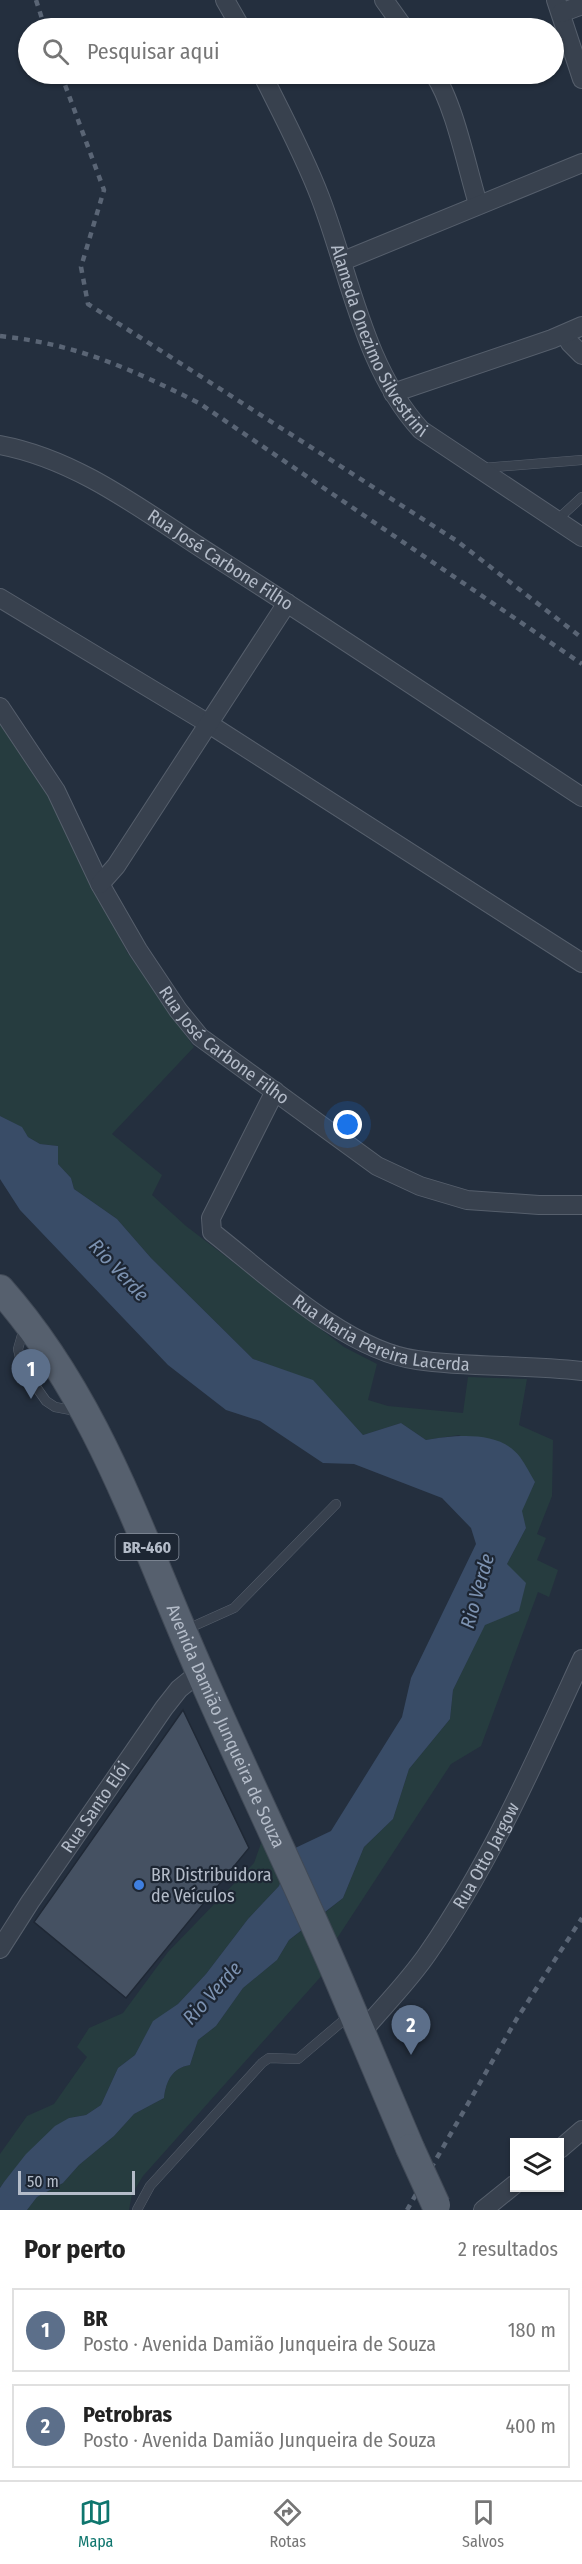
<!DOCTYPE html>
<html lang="pt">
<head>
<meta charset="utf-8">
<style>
	body { margin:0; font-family:"Fira Sans Condensed",sans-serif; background:#f2f2f2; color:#222 }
	.controls { position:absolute; right:18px; bottom:18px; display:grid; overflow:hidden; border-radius:0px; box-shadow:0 2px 4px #0004 }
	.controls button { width:54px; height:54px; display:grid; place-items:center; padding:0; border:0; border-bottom:2px solid #e0e0e0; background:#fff; color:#222; font:30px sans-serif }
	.scale { position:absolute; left:18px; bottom:15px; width:117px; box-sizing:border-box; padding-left:6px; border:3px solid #b4bcc9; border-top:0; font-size:16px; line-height:21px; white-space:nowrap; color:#b4bcc9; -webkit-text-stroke:4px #1d2633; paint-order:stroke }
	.you { position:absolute; left:348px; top:1125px; width:21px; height:21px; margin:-15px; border:4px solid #fff; border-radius:50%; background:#1a73e8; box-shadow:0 0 0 9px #1a73e833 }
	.badge { display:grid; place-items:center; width:39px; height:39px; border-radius:50%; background:#0f766e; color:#fff; font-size:20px; font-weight:700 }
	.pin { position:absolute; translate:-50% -50px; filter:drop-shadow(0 2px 3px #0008) }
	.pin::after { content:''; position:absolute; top:32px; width:21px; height:18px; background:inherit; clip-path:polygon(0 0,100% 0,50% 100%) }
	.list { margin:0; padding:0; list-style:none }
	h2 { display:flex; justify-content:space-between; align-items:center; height:78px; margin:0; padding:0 24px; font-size:26px }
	h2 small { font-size:20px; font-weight:400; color:#767676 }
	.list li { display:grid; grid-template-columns:39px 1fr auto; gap:18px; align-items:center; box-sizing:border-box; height:84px; margin:0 12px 12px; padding:0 12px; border:2px solid #e0e0e0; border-radius:0px }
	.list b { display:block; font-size:22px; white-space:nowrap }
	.list p { margin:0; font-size:20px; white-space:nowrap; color:#767676 }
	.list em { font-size:20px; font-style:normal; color:#767676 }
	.icon { flex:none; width:33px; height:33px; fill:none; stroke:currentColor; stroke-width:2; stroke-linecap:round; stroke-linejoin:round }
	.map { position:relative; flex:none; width:582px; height:2210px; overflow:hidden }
	.search { position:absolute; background:#fff; box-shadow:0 2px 4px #0004; left:18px; right:18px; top:18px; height:66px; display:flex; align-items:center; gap:15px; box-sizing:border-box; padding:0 21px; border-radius:33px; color:#767676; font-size:22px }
	.sheet { height:270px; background:#fff }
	nav { display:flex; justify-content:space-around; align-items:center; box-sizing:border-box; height:84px; border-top:2px solid #e0e0e0; background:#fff; font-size:16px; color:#767676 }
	nav a { display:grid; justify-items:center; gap:3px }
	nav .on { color:#0f766e }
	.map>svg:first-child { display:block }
</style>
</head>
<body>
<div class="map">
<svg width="582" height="2210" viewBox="0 0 582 2210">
	<rect width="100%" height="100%" fill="#242f3e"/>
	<!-- green -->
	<g fill="#263c3f">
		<path d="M0,720L47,790L127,952L194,1047L112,1134L162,1175L152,1195L186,1226L344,1347L377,1364L368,1400L388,1406L463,1413L468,1377L527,1379L519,1425L553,1440L552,1496L537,1534L546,1538L537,1560L558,1570L549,1597L538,1592L481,1746L451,1764L334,1943L322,1915L343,1898L364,1847L393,1819L409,1769L450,1719L453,1690L485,1624L519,1610L507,1564L526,1528L521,1511L535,1482L459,1435L426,1440L401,1423L363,1435L313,1381L253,1359L151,1258L117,1219L74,1189L71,1178L58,1164V1146L40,1144L28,1137L21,1127L0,1116Z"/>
		<path d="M264,1835L282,1877L279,1886L248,1919L206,1974L178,2004L153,2022L135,2055L118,2068L101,2105L86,2115L69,2118L4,2182L0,2188V2154L27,2116L54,2104L87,2057L77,2047L89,2028L123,2013L168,1952L254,1863Z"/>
		<path d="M305,1928L325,1972L143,2176L132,2194L129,2210H27L37,2197L63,2183L79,2165L114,2136L134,2114L164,2098C166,2081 172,2068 190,2065L198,2040L216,2026L243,1988L277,1960L289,1940Z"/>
	</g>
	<!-- water -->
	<path fill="#394c67" d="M0,1116L22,1127L28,1137L40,1144L58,1146V1164L71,1178L74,1189L117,1219L151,1258L253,1359L313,1380L363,1435L401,1423L426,1440C456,1435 500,1430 520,1457C526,1465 530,1474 535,1482L522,1511L526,1528L507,1564L526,1583L519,1611L485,1625L453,1690L450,1719L409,1769L393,1819L364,1847L343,1898L289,1940L277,1960L243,1988L216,2026L198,2040L190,2065C172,2068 166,2081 164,2098L134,2114L114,2136L79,2165L63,2183L37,2197L27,2210H0V2188L4,2182L26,2154L55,2126L69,2118L86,2115L101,2105L118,2068L135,2055L153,2021L178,2004L206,1974L248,1919L279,1886L291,1850L331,1831L402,1717L411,1678L476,1544L471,1528L442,1498L354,1464L323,1463L260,1421L226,1410L168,1365L20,1210L0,1179Z"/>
	<!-- building -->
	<path fill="#455162" stroke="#1f2835" stroke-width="1.5" d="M183,1710L249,1848L126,1998L34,1922Z"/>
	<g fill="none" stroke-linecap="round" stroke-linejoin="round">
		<!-- lane casing -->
		<g stroke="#565f6c" stroke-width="10">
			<g id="lane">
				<path d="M483,468L582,460"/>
				<path d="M557,520L582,497"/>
				<path d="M24,1328L18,1349L22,1367L46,1401L55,1407L76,1411"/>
				<path d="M185,1630L234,1608L336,1504"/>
				<path d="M137,2210L150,2186L262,2063L269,2058L298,2059L351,2014"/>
			</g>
		</g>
		<!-- street casing -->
		<g stroke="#565f6c" stroke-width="20">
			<g id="street">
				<path d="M225,0L241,28"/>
				<path d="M384,0L404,28"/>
				<path d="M556,0L582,79"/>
				<path d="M561,13L582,5"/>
				<path id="s1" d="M262,74C282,114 304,155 320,197C350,275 364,368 421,430L582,537"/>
				<path d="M434,74C454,103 467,168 478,204"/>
				<path d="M343,261L582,163"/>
				<path d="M565,334L570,343L582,355"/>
				<path d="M393,393L552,339L582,326"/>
				<path id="s2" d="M0,445C82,460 151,517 220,560C342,638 462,718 582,797"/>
				<path d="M0,598L209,724L582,963"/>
				<path id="s3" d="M0,707L56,791L100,884L138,950L178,1010L200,1037L377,1166L420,1186L467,1200L539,1205H582"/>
				<path d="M100,884L116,866L287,603"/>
				<path id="s4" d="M275,1091L211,1218L212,1232C267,1275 347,1351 417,1360C471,1368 527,1364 582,1371"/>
				<path id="s5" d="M0,1949L30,1902L164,1708L179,1689L200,1672"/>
				<path id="s6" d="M361,2033C383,2007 409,1981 428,1953C491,1862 536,1759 582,1659"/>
				<path d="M560,2149L582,2130"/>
				<path d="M483,2210L514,2185"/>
			</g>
		</g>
		<!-- primary casing -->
		<g stroke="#414a57" stroke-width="30">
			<g id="primary">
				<path id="s7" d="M0,1289C100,1402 141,1539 201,1674C246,1777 295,1877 339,1980C363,2036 386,2092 410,2148"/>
			</g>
		</g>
		<!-- lane -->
		<use href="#lane" stroke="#38414e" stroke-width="9"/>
		<!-- street -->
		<use href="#street" stroke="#38414e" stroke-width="18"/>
		<!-- primary -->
		<use href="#primary" stroke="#56606e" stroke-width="28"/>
		<!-- rail -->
		<g stroke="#5a6575" stroke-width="4.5" stroke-dasharray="6 6" stroke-linecap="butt">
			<path d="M36,0L45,28"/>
			<path d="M61,74L104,190L81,267L88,304L457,541L582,638"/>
			<path d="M0,336C77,344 131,369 199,403L582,664"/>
			<path d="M407,2210L516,2020L582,1918"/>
		</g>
		<!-- primary-bridge casing -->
		<g stroke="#414a57" stroke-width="30" stroke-linecap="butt">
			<path id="primary-bridge" d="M410,2148L436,2205"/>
		</g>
		<!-- primary-bridge -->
		<use href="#primary-bridge" stroke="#56606e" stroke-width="28"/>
	</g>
	<!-- markers -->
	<circle fill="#3f7fe0" stroke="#1d2633" stroke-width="2" cx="139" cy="1885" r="6"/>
	<g text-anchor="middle" stroke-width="4.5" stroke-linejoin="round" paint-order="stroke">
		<!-- shield labels -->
		<rect fill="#1d2633" stroke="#878f9c" stroke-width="1.5" x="115.5" y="1534" width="63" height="26" rx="4.5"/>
		<g font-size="16" font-weight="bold" fill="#b4bcc9">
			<text x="147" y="1553">BR-460</text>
		</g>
		<!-- street labels -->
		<g font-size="18" fill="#b4bcc9" stroke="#1d2633">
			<text dy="6" stroke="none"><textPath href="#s1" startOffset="292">Alameda Onezimo Silvestrini</textPath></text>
			<text dy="6" stroke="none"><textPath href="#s2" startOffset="250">Rua José Carbone Filho</textPath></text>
			<text dy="6" stroke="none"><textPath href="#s3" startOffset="410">Rua José Carbone Filho</textPath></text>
			<text dy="6" stroke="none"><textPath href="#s4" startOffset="358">Rua Maria Pereira Lacerda</textPath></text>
			<text dy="6" stroke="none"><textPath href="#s7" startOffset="494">Avenida Damião Junqueira de Souza</textPath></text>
			<text dy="6" stroke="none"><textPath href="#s5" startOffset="171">Rua Santo Elói</textPath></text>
			<text dy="6" stroke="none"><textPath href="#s6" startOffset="218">Rua Otto Jargow</textPath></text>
		</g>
		<!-- poi labels -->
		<g font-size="18" fill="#b4bcc9" stroke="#1d2633" text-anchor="start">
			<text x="151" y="1881">BR Distribuidora<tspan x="151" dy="21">de Veículos</tspan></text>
		</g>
		<!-- water labels -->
		<g font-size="20" font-style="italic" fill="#7c92b1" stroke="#1d2633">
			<text transform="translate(119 1270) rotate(47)" y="7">Rio Verde</text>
			<text transform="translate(477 1591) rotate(-74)" y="7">Rio Verde</text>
			<text transform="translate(212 1993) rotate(-48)" y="7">Rio Verde</text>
		</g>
	</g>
</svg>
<div class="controls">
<button><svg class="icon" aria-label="layers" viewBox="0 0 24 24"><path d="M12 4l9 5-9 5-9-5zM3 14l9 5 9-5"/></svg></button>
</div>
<div class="scale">50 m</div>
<div class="you"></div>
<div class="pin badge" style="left:31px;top:1399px;background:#5c6f8a">1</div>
<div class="pin badge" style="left:411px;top:2055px;background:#5c6f8a">2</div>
<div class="search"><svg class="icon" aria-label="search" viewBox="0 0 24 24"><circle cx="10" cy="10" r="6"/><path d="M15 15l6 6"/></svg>Pesquisar aqui</div>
</div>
<section class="sheet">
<h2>Por perto<small>2 resultados</small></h2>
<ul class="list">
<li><span class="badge" style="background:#5c6f8a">1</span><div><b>BR</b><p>Posto · Avenida Damião Junqueira de Souza</p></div><em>180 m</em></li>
<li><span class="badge" style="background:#5c6f8a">2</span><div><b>Petrobras</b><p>Posto · Avenida Damião Junqueira de Souza</p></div><em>400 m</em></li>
</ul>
</section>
<nav>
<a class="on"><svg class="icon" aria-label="map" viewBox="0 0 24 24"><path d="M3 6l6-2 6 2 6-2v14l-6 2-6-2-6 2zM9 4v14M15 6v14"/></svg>Mapa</a>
<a><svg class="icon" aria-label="directions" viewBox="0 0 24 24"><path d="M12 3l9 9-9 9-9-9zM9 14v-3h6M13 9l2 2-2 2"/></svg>Rotas</a>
<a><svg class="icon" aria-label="saved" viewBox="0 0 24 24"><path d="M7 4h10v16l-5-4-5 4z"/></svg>Salvos</a>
</nav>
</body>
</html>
